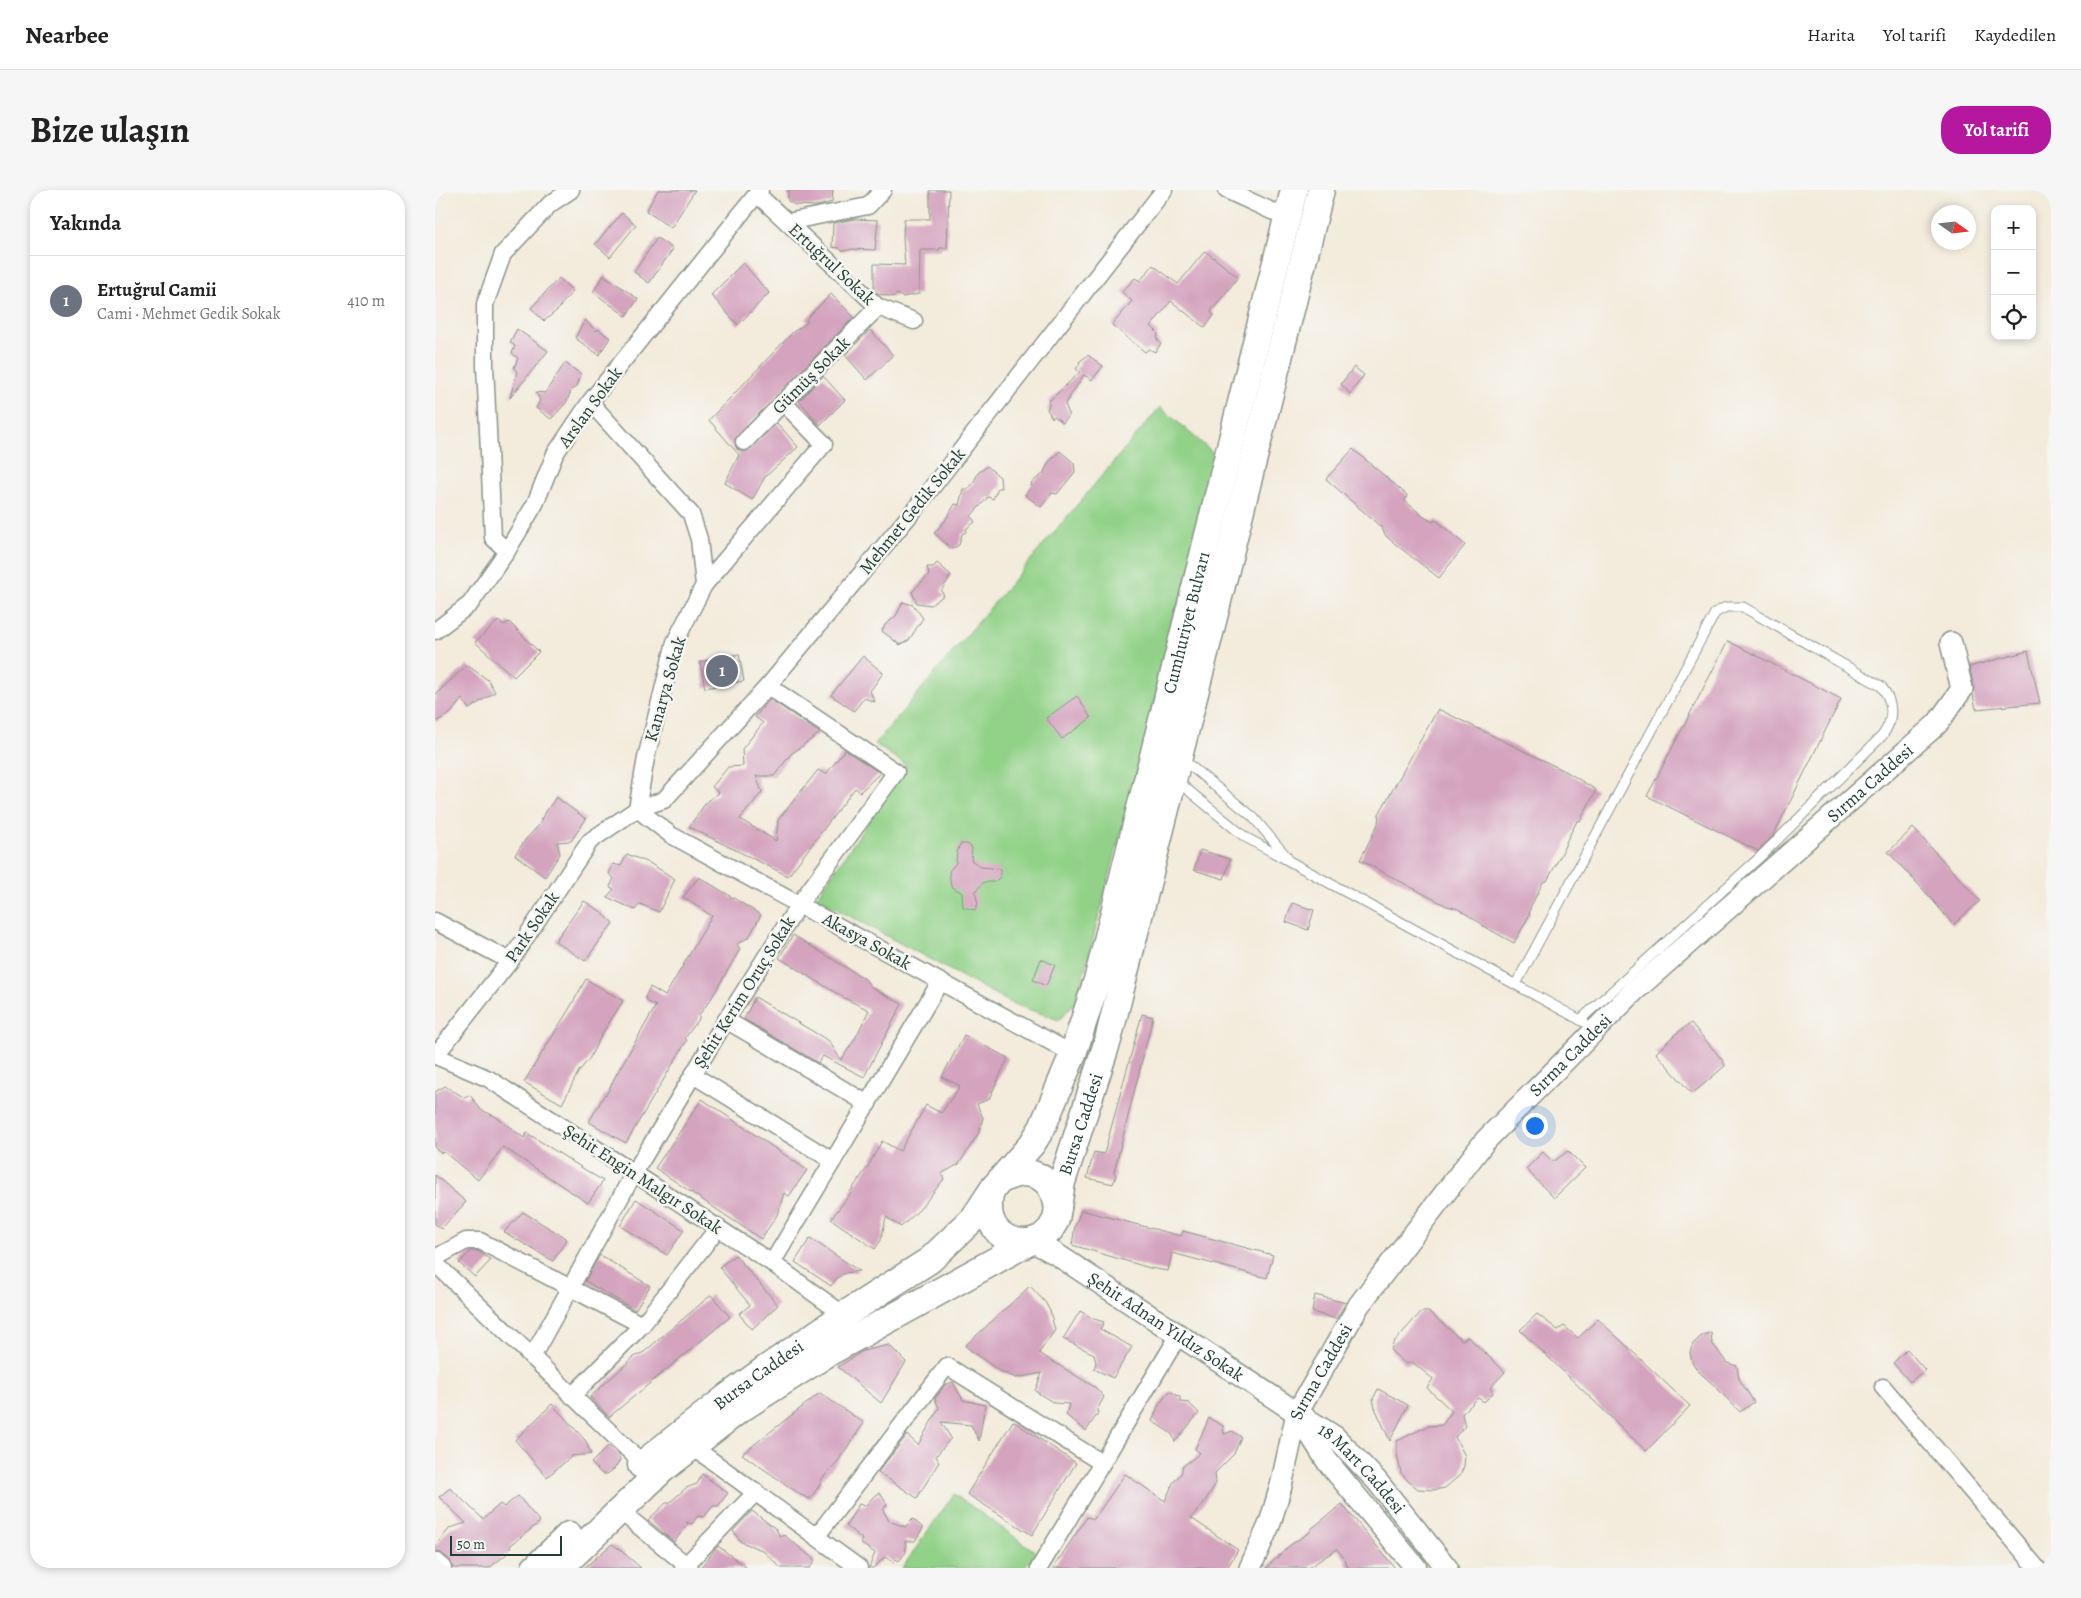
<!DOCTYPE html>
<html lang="tr">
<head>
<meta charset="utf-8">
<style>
	body { margin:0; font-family:Alegreya,serif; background:#f6f6f6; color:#222 }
	.controls { position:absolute; right:15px; top:15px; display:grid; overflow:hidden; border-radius:10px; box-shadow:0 2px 8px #0003 }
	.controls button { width:45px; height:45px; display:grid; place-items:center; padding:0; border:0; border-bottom:1px solid #e0e0e0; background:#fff; color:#222; font:25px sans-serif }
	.compass { position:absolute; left:1496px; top:15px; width:45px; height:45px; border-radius:50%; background:#fff; box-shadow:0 2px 8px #0003; rotate:104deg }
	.scale { position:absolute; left:15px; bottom:12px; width:112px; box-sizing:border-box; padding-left:5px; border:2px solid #1f3d34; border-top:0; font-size:14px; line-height:18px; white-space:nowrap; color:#1f3d34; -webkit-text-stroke:4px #f6f6f2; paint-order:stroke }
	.you { position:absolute; left:1099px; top:935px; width:18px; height:18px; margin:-12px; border:4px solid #fff; border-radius:50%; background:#1a73e8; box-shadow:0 0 0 8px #1a73e833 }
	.badge { display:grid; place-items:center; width:32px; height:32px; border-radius:50%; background:#b5179e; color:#fff; font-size:16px; font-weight:700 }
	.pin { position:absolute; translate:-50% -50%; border:2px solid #fff; box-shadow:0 1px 5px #0006 }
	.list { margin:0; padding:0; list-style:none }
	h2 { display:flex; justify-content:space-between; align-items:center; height:65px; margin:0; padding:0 20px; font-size:21px }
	h2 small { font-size:16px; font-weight:400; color:#767676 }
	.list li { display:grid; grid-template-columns:32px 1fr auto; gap:15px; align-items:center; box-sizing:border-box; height:90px; padding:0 20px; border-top:1px solid #e0e0e0 }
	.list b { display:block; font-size:19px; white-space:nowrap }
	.list p { margin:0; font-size:16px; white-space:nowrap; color:#767676 }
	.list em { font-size:16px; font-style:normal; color:#767676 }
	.icon { flex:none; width:28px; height:28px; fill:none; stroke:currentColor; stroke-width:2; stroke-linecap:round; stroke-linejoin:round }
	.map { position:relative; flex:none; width:1616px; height:1378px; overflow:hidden; border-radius:20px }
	header { display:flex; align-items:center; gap:30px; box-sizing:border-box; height:70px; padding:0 25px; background:#fff; border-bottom:1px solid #e0e0e0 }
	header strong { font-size:24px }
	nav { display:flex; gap:28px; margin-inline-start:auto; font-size:18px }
	.intro { display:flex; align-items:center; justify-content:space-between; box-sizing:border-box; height:120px; padding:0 30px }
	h1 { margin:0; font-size:35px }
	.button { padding:12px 22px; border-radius:20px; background:#b5179e; color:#fff; font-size:18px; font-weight:700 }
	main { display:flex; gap:30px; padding:0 30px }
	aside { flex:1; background:#fff; border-radius:20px; box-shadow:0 2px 8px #0003 }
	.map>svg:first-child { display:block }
</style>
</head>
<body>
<header>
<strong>Nearbee</strong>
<nav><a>Harita</a><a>Yol tarifi</a><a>Kaydedilen</a></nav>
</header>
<div class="intro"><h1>Bize ulaşın</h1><a class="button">Yol tarifi</a></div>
<main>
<aside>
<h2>Yakında<small></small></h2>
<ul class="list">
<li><span class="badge" style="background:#6b7280">1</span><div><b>Ertuğrul Camii</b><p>Cami · Mehmet Gedik Sokak</p></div><em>410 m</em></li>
</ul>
</aside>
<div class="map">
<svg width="1616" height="1378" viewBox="0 0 1616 1378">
	<rect width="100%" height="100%" fill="#f6f6f2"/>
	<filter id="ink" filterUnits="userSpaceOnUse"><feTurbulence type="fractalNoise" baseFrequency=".02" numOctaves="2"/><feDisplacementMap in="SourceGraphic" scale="10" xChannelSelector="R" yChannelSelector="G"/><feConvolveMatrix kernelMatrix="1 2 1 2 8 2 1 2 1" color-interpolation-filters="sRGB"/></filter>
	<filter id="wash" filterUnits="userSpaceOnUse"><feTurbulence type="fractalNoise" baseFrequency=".0096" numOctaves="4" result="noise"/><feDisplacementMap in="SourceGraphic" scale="20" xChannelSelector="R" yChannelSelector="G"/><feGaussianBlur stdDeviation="1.12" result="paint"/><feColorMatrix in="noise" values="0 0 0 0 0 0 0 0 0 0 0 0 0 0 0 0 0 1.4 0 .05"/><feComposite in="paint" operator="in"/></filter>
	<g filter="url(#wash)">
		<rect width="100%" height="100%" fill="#f3ebdb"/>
		<!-- green -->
		<g fill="#92d288" stroke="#58885e">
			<path d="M725,217L784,268L642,810L624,830L576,813L381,708L472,576L440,554Z"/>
			<path d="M519,1304L601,1362L589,1378H467Z"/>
		</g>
		<g id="blocks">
			<!-- building -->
			<g fill="#d4a3be">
				<path d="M223,0H260L236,38L211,21Z"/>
				<path d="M353,0H398L397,12L382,16L360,15L353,11Z"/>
				<path d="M495,0H514L512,58H505L504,60H485L484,104L467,107L462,104L458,107L444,104L439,100V74L470,75L468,48L469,29H495Z"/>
				<path d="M187,23L201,35L175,67L160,54Z"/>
				<path d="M420,29L443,30L440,60L417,59L408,61L404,58L397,57L398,33Z"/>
				<path d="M222,48L238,59L214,93L199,82Z"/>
				<path d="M770,61L803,87L776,122L779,125L770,138L736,111L716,136L723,143L722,149L726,154L720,162L714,159L710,162L677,135L697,111L687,102L700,88L705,91L718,75L743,94Z"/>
				<path d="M308,73L334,103L303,135L276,105Z"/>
				<path d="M169,85L203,109L191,126L158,102Z"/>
				<path d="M124,88L138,101L125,116L126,117L109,131L96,118Z"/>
				<path d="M396,104L419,127L300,249L302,259L306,261H312L342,233L363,257L330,287L317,310L290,293L304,265L274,230L358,142L373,132L371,129Z"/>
				<path d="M150,130L161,141L163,139L175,148L164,165L140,148Z"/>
				<path d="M82,139L113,161L75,208L82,182L79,178L83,168L77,163L80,156L75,152Z"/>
				<path d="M435,140L458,165L432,190L410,165Z"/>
				<path d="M653,165L668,176L657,190L649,185L630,214L634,224L628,233L619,226L617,228L612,219L614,216V211L645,182L641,179L645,174L644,172Z"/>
				<path d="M130,173L146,184L142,196L136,201L131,213L116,229L101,218L105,210L101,202L110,203Z"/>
				<path d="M919,177L929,185L915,204L906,194Z"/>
				<path d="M388,186L410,210L385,235L364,211Z"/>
				<path d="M918,259L972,305L970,311L989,327L998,332L1001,330L1030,355L1004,388L959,353L951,346L946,337L891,289Z"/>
				<path d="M625,261L639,273L640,282L622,304L617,303L606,317L590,305L597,295L596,293L608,284L614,272Z"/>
				<path d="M552,276L565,287L566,298H563L558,309L553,307L536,326L540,332L532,338L531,342L527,344L524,355L517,359L499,343L510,331L520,314L524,315L528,299H532L538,294L543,283Z"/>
				<path d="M502,373L516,385L506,401L509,405L496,415L482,413L477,402L494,384L492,377H498Z"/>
				<path d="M468,412L478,415L488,428L474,450L465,455L447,441L450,435L461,426Z"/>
				<path d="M63,431L69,435L74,432L104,462L79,487L40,452Z"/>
				<path d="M1293,451L1406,509L1338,646L1323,661L1212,606Z"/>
				<path d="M1593,461L1605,513L1541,519L1538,505L1539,496L1534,477Z"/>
				<path d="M304,464L309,491L270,498L265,472Z"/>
				<path d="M428,466L448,483L435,501L440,512L429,508L419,521L396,505Z"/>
				<path d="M32,475L53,490L60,502L34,519L27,509L15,524L0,532V505Z"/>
				<path d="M642,506L656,528L627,549L611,528Z"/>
				<path d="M335,509L385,543L356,564L339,586H321L327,602L305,629L341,651L343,630L383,580L391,584L410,560L445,583L425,602L420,598L353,686L254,637L272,611L284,603L277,597L293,577L308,576L307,559L328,533L320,527Z"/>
				<path d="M1003,519L1132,582L1161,600L1145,631H1142L1132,650L1127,663L1112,691L1108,692L1095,718L1094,726L1079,753L1048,736L1047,734L1023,719L1012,716L987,703L925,670L943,634L944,624Z"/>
				<path d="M121,607L151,629L136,651L122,652L125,664L110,687L80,665L91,649L106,633V629Z"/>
				<path d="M1478,638L1545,711L1518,735L1496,708L1453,662Z"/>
				<path d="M525,654H533L537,658L536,670L546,677L565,679V687L560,692H549L540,702L543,714L540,720L528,717L527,703L516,696L514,681L521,673L522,662Z"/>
				<path d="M765,660L795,669L789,689L759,680Z"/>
				<path d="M192,664L216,674L240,689L224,722L205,714L200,720L172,707L179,699L175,697L179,688L174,684L178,674L186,676Z"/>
				<path d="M264,687L326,725L314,747L302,754L305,759L276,809L264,825V829L250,848L252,850L191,953L154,932L170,904L171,905L182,883L221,816L213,812L210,807L215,797L230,806L277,726L248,707Z"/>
				<path d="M149,711L165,721L178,733L150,771L120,751Z"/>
				<path d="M857,713L879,720L873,740L851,732Z"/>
				<path d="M358,745L430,789L436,797L467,814L429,887L388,866L383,873L309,829L320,807L394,851L406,870L420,849L434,820L411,809L344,768Z"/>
				<path d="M606,769L620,775L611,796L598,790Z"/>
				<path d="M151,789L188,811L167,844L154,869L144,881L127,914L89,892L136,816Z"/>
				<path d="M707,824L718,827L679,982L681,985L678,994L652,988L659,962L669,964Z"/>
				<path d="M1256,833L1288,871L1290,876L1257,904L1221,863L1239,845Z"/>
				<path d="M529,845L573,868L554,909L542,914L548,928L543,944L524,974L506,984L509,989L485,1019L466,1037L451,1027L446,1050L440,1059L396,1029L416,1003L415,1002L432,978L447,951L465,961L491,915L506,923L525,896L507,887Z"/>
				<path d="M10,896L30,908L35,905L46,920L60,926L89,948L92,943L168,991L153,1013L68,957L43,990L9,962L6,963L0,958V902Z"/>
				<path d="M267,909L372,980L354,1006L349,1003L342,1025L326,1049L220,978Z"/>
				<path d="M1133,961L1150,978L1119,1008L1091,979L1108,962L1118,972Z"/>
				<path d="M0,985L31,1012L6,1039L0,1034Z"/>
				<path d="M201,1009L249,1040L232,1065L185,1036Z"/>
				<path d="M646,1020L746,1046L748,1041L838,1065L832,1088L737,1063L733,1081L715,1078L637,1055L640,1036Z"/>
				<path d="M88,1022L132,1049L118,1071L69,1042Z"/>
				<path d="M375,1048L424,1081L410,1083L402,1088L396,1096L360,1072Z"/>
				<path d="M36,1061H43L56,1070L40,1087L24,1073Z"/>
				<path d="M165,1065L215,1096L200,1120L150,1091Z"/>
				<path d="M300,1065L343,1115L317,1139L304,1124L315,1115L284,1077Z"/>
				<path d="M595,1096L610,1112L615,1121L620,1140L604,1163L661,1198L669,1207L662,1220L663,1223L651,1241L631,1225L634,1214L619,1213L600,1201L607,1183L581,1188L563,1180L530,1156Z"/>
				<path d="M276,1105L295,1127L174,1227L155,1207L199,1167L209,1162Z"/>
				<path d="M880,1105L911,1113L901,1129L877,1122Z"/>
				<path d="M645,1121L659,1129L669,1132L665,1139L697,1157L678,1188L659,1179L661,1173L659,1164L628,1149Z"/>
				<path d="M986,1122H994L1027,1150L1033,1147L1070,1182L1055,1198L1058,1203L1049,1212L1043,1208L1027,1224L1030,1236L1020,1247L1030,1266L1029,1276L1025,1285L1017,1292L1010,1298L999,1300L983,1299L973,1291L966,1283L962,1264V1251L993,1236L1007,1235L1017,1221L992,1198L998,1189L977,1172L971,1174L956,1161L958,1153Z"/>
				<path d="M1102,1124L1123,1140L1129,1136L1143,1148L1163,1129L1255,1216L1211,1261L1085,1140Z"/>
				<path d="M1276,1142L1277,1153L1292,1173L1302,1176L1304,1189L1319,1212L1305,1222L1279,1195L1263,1181L1257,1172L1255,1162L1258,1154L1265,1147Z"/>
				<path d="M454,1155L471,1172L446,1213L403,1177L428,1161Z"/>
				<path d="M1472,1159L1490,1180L1475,1192L1458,1173Z"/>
				<path d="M518,1192L528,1210L550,1215L544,1251L536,1235L506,1232L516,1248L501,1266L504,1272L482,1308L443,1282L472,1245L483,1255L504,1218L500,1209L510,1195Z"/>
				<path d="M943,1199L973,1215L955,1251L940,1218L938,1209Z"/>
				<path d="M735,1201L745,1207V1212L754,1213L764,1223L740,1252L737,1244L717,1231L724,1214Z"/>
				<path d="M385,1203L429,1233L403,1271L386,1290V1293L375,1309L366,1305L307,1264Z"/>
				<path d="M117,1214L151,1251L156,1264L137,1266L112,1287L80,1250Z"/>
				<path d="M774,1228L788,1236L789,1244L797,1241L806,1247L799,1264L780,1283L781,1293L769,1313L756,1328L803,1360L792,1378H618L652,1327L659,1329L690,1284L730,1311L738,1293L747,1282V1277L765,1263L760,1259Z"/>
				<path d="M578,1231L641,1273L597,1345L532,1304Z"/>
				<path d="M173,1256L183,1263L185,1270L179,1279L172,1284H167L156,1273Z"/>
				<path d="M267,1284L293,1303L283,1316H278L269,1327L263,1326L257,1334L251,1332L253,1334L239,1352L213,1330L231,1313H234L251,1298L262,1294Z"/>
				<path d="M15,1298L48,1329L65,1314L69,1317L83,1306L105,1332L76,1355L73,1363L54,1378H18L15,1370L6,1363L0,1361V1356L15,1338L31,1333L4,1307Z"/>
				<path d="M445,1303L452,1314L448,1320L454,1331L470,1337L478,1329L488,1338L480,1351H470L471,1362L464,1371L461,1369L458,1372L450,1367L438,1378H434L440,1363L425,1353L427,1349L411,1336L424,1314L430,1316L438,1307Z"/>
				<path d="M907,1314L960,1378H913L910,1369L902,1359L873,1378H831L854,1356L875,1342V1340Z"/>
				<path d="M317,1321L341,1339L345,1347L349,1345L380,1370L375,1378H346L327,1360L306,1352L298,1341Z"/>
				<path d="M177,1354L183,1358L206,1378H149Z"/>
				<path d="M283,1356L312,1378H265Z"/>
			</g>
		</g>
	</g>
	<g filter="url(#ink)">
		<use href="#blocks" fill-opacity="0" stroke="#899488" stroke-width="1"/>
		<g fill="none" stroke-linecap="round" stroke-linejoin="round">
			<!-- service casing -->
			<g stroke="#899488" stroke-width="11">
				<g id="service">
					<path d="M747,569L818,627L852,667"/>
					<path d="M742,591L810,647L1149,832"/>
					<path d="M1081,794L1280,423L1291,417H1308L1446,496C1459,512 1459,530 1447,546L1325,667L1145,830"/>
				</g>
			</g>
			<!-- minor casing -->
			<g stroke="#899488" stroke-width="19">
				<g id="minor">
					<path d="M791,0L852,28"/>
					<path d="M322,4L443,117L479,131"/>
					<path d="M352,32L433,16L448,0"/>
					<path d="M155,212L256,324L264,349L269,395L240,452L211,568L202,619"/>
					<path d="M309,252L443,117"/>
					<path d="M72,361L58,348L50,175V114L68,64L115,14L136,0"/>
					<path d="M269,395L389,254L348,212"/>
					<path d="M0,441L35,414L72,361L100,314L120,264L155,212L325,0"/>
					<path d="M202,619L236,645L638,864"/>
					<path d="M0,731L75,771"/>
					<path d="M291,830L433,914"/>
					<path d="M0,866L75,771L155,651L202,619L229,610L333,496L484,314L729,0"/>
					<path d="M1,866L54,889L337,1073L409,1125"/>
					<path d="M258,885L398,971"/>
					<path d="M0,1068L31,1051H45L207,1135"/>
					<path d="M0,1073L207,1273"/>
					<path d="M337,1073L505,792"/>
					<path d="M97,1167L199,983L291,830L365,713L461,582L333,496"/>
					<path d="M1448,1197L1602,1378"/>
					<path d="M137,1206L207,1135L283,1038"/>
					<path d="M258,1257L424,1378"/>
					<path d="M184,1320L255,1378"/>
					<path d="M381,1347L512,1176L667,1273"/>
					<path d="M0,1371L8,1378"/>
					<path d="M248,1378L321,1302"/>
					<path d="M604,1378L744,1145"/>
				</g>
			</g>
			<!-- tertiary casing -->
			<g stroke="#899488" stroke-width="24">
				<g id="tertiary">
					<path id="s1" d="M597,1051L621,1064L862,1223L900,1247L941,1290L1012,1378"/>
					<path d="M865,1228L892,1271L981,1378"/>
					<path id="s2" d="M815,1378L835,1333L846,1296L862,1223L924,1115L1050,951L1199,801L1502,534L1527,499L1516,453"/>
				</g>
			</g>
			<!-- primary casing -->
			<g stroke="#899488" stroke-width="29">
				<g id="primary">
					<path d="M568,989C596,975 618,987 623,1018"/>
					<path d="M555,1005C550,1034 564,1053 594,1052"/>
					<path id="s3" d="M206,1275L292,1207L329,1180L409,1125L495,1070L539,1028L560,996L597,954L607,938L638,864L663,787L859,0"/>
					<path d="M100,1378L134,1345"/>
					<path id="s4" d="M125,1378L227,1280L304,1220L393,1163L594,1052L606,1048L615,1040L621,1030L627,992L673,850L886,0"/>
				</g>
			</g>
			<!-- service -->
			<use href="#service" stroke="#fff" stroke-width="9"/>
			<!-- minor -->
			<use href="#minor" stroke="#fff" stroke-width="16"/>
			<!-- tertiary -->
			<use href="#tertiary" stroke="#fff" stroke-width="21"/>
			<!-- primary -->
			<use href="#primary" stroke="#fff" stroke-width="26"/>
		</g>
	</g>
	<g text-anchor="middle" stroke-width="5" stroke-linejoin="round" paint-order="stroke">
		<!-- street labels -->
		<g font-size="18" fill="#1f3d34" stroke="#f6f6f2">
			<text transform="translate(397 74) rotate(43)" y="6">Ertuğrul Sokak</text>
			<text transform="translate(376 185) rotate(-45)" y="6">Gümüş Sokak</text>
			<text transform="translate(155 217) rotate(-54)" y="6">Arslan Sokak</text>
			<text transform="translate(477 321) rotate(-51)" y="6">Mehmet Gedik Sokak</text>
			<text dy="6" stroke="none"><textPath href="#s3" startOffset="1055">Cumhuriyet Bulvarı</textPath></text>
			<text transform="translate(230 499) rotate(-74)" y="6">Kanarya Sokak</text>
			<text dy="6" stroke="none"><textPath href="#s2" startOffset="1020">Sırma Caddesi</textPath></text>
			<text transform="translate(97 737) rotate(-56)" y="6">Park Sokak</text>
			<text transform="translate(432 751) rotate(29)" y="6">Akasya Sokak</text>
			<text transform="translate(309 802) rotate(-58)" y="6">Şehit Kerim Oruç Sokak</text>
			<text dy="6" stroke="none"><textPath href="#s2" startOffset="615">Sırma Caddesi</textPath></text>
			<text dy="6" stroke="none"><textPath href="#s4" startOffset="710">Bursa Caddesi</textPath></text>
			<text transform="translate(208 989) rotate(33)" y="6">Şehit Engin Malgır Sokak</text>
			<text dy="6" stroke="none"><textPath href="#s1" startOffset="159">Şehit Adnan Yıldız Sokak</textPath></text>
			<text dy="6" stroke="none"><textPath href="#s2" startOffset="210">Sırma Caddesi</textPath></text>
			<text dy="6" stroke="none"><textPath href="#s3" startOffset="148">Bursa Caddesi</textPath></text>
			<text dy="6" stroke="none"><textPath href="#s1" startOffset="402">18 Mart Caddesi</textPath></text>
		</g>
	</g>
</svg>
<div class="controls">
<button>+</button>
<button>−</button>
<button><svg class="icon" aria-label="locate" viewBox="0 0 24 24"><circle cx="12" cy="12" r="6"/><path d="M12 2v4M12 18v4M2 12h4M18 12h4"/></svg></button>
</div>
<svg class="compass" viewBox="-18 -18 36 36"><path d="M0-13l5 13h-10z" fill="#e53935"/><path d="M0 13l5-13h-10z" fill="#767676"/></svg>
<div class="scale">50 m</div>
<div class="you"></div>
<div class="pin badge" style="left:287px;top:481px;background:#6b7280">1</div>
</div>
</main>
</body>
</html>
